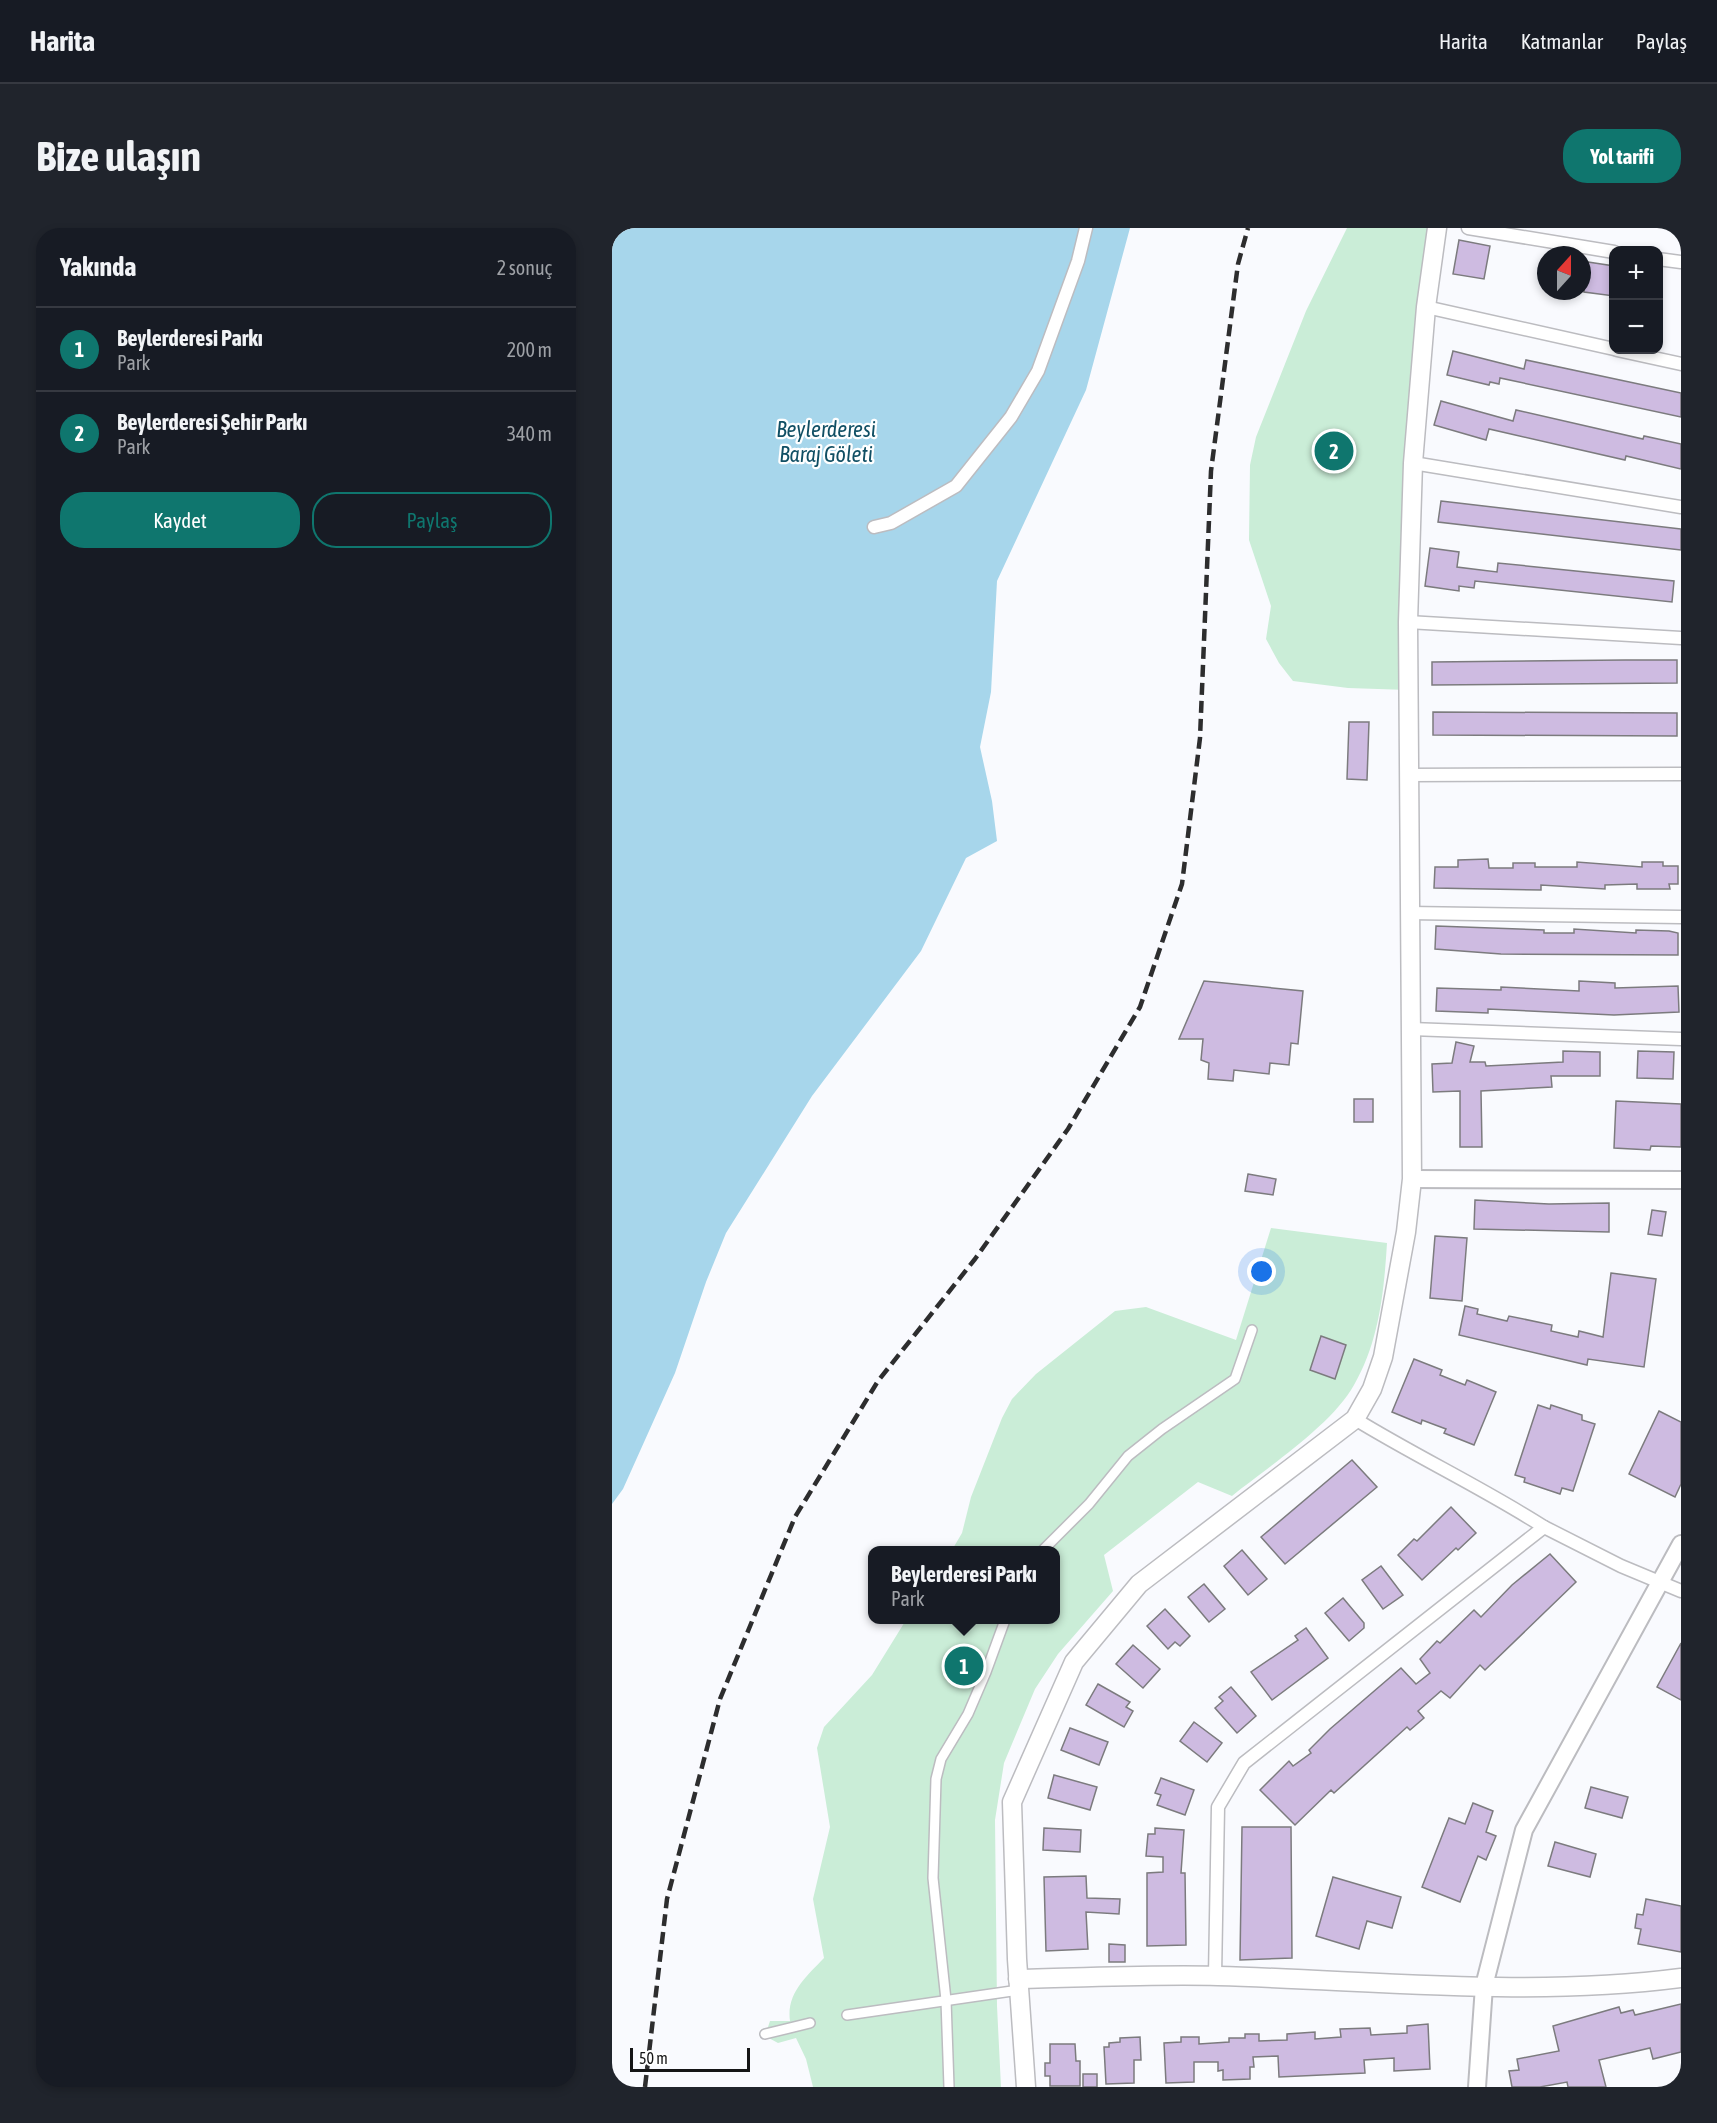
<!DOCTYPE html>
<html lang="tr">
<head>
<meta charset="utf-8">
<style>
	body { margin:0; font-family:"Asap Condensed",sans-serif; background:#20242c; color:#f1f3f6 }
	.controls { position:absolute; right:18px; top:18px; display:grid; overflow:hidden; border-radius:12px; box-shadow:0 3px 9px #0003 }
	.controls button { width:54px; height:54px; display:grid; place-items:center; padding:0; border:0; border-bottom:2px solid #363941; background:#171b24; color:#f1f3f6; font:30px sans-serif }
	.compass { position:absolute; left:925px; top:18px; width:54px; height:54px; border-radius:50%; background:#171b24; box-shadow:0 3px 9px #0003; rotate:21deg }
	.scale { position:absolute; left:18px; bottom:15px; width:120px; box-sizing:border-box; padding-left:6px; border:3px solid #151516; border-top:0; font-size:16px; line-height:21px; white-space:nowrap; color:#151516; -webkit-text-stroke:4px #fff; paint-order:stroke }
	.you { position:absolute; left:650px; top:1044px; width:21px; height:21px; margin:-15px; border:4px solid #fff; border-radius:50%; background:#1a73e8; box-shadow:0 0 0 9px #1a73e833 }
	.badge { display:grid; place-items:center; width:39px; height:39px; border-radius:50%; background:#0f766e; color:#fff; font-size:20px; font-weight:700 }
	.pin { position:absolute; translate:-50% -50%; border:3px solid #fff; box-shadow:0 2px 6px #0006 }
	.popup { position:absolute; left:256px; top:1318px; width:192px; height:78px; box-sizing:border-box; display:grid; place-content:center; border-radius:12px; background:#171b24; filter:drop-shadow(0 2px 4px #0005); font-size:20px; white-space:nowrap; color:#9ea1a6 }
	.popup b { font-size:22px; color:#f1f3f6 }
	.popup::after { content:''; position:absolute; left:50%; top:100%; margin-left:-12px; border:12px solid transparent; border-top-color:#171b24 }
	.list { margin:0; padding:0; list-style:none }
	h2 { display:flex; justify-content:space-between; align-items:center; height:78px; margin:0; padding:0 24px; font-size:26px }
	h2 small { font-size:20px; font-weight:400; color:#9ea1a6 }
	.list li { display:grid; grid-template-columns:39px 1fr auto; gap:18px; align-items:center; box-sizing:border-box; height:84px; padding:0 24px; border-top:2px solid #363941 }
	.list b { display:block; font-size:22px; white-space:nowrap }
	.list p { margin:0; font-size:20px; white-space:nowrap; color:#9ea1a6 }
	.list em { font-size:20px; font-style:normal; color:#9ea1a6 }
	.actions { display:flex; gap:12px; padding:18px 24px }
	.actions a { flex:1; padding:14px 0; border:2px solid #0f766e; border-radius:24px; text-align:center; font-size:21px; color:#0f766e }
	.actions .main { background:#0f766e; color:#fff }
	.map { position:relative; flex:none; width:1069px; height:1859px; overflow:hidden; border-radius:24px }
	header { display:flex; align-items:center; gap:36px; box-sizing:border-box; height:84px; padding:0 30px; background:#171b24; border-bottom:2px solid #363941 }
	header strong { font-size:28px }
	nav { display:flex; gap:33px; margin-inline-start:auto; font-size:21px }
	.intro { display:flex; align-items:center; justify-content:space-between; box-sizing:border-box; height:144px; padding:0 36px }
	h1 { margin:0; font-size:42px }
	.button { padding:15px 27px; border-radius:24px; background:#0f766e; color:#fff; font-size:21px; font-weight:700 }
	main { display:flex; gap:36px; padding:0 36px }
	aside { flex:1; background:#171b24; border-radius:24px; box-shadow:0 3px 9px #0003 }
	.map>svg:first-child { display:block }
</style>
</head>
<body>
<header>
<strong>Harita</strong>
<nav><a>Harita</a><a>Katmanlar</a><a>Paylaş</a></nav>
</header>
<div class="intro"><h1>Bize ulaşın</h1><a class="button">Yol tarifi</a></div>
<main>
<aside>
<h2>Yakında<small>2 sonuç</small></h2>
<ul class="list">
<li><span class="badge">1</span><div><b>Beylerderesi Parkı</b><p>Park</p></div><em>200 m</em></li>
<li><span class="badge">2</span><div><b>Beylerderesi Şehir Parkı</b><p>Park</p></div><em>340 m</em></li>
</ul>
<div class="actions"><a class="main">Kaydet</a><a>Paylaş</a></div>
</aside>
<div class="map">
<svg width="1069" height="1859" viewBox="0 0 1069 1859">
	<rect width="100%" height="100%" fill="#f9fafe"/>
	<!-- green -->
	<g fill="#caedd7">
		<path d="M735,0H825L818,52L796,462L736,460L681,453L667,435L654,411L659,378L637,312L638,237L644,209L694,83Z"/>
		<path d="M659,1000L775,1015C772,1064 767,1114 742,1157C720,1197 656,1239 620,1268L586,1254L492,1327L501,1363L446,1426L423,1461L392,1535L383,1592L385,1778L389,1859H201L194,1831L184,1810L166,1815L153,1808L158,1793H178C174,1765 195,1748 212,1730L201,1671L218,1599L205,1520L212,1499L260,1447L294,1392H443V1322H340L350,1305L359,1269L390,1190L400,1171L424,1146L503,1083L534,1079L624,1112Z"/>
	</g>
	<!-- water -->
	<path fill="#a7d6eb" d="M0,0H518L474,162L385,353L379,464L368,519L380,573L385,613L354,630L309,723L200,868L114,1005L94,1054L63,1145L11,1261L0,1276Z"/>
	<!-- building -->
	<g fill="#cebbe1" stroke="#7c7b7e" stroke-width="1.5">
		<path d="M847,12L878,18L872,51L841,46Z"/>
		<path d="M976,34L1002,38V68L972,64Z"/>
		<path d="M841,123L912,141L914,132L1069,165V189L888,150L887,156L878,154L877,157L835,147Z"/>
		<path d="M829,173L901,193L904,182L1031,211L1032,208L1069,216V241L1014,228L1013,232L877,201L874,212L822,197Z"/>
		<path d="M829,273L1069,301V322L826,294Z"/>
		<path d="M818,320L847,324L845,339L885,344L886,335L1062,353L1060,374L863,353L862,360L847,358V363L813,358Z"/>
		<path d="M1013,432H1065V455L820,457V434Z"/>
		<path d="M821,484L1065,485V508L821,507Z"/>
		<path d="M737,494H757L755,552L735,551Z"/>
		<path d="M876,631L877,640H901V635H923V639H965V634L1030,639V634H1051V638H1066V656H1057L1058,661H1025V656L993,657V661L929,657V662L822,660L823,639H846V632Z"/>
		<path d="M824,698L932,702V705H962V701L1024,705V702L1057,703L1066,705V727L889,726L823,721Z"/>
		<path d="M592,753L691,763L686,816L679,815L677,837L658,835L657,846L622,842L621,853L596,851L597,835L589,832L591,811H567Z"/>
		<path d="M967,753L1003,755V760L1066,758L1067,784L1002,787L876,781V785L824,783L825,760L889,762V759L967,763Z"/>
		<path d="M844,814L862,818L858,834H873L874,838L951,834V823L988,824V848H939L940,859L869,863L870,919H848V863L821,864L820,836L840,835Z"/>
		<path d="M1026,823L1062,824L1061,851L1025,850Z"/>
		<rect x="742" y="871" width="19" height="23"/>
		<path d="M1004,873L1069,876V919L1039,918L1038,922L1002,920Z"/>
		<path d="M636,946L664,951L661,967L633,963Z"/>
		<path d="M863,972L937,976L997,975V1004L862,1001Z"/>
		<path d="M1040,982L1054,984L1050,1008L1036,1006Z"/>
		<path d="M823,1008L855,1010L850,1073L818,1070Z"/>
		<path d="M999,1045L1044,1051L1032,1139L976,1131L975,1137L847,1107L853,1078L866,1081L865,1086L895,1093L897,1088L940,1097L939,1103L966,1109L967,1103L991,1109Z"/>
		<path d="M709,1108L734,1117L723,1151L698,1142Z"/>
		<path d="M802,1131L830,1142L828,1147L853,1157L855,1152L884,1164L862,1217L832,1205L834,1201L810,1192L809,1196L780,1184Z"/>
		<path d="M926,1177L938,1181L939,1177L970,1187V1192L983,1196L961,1263L950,1260L948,1266L912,1254L913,1250L903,1247Z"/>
		<path d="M1047,1183L1069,1194V1256L1063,1269L1017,1246Z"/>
		<path d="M740,1232L765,1259L673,1336L649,1309Z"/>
		<path d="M839,1279L864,1305L846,1322L844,1320L810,1352L786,1327L802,1311L805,1313Z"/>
		<path d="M630,1322L655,1351L636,1367L612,1338Z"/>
		<path d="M938,1326L964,1354L873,1442L868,1437L838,1470L829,1463L806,1483L812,1490L798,1502L795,1499L722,1565L719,1562L683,1597L648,1562L677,1533L681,1538L699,1525L697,1522L718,1501L789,1440L804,1456L818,1445L808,1431L825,1413L828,1415L862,1382L869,1389L900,1357Z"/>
		<path d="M769,1338L791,1367L771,1381L750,1352Z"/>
		<path d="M592,1356L613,1381L597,1394L576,1369Z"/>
		<path d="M731,1370L752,1395V1400L737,1413L713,1385Z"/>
		<path d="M553,1381L578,1408L568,1418L563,1414L556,1421L535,1398Z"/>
		<path d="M694,1400L716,1430L660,1472L639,1444L686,1412L683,1408Z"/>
		<path d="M1069,1415V1472L1045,1459Z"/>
		<path d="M521,1417L548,1441L531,1460L504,1436Z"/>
		<path d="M486,1456L518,1474L514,1479L521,1483L512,1499L474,1477Z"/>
		<path d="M619,1459L644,1488L625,1505L603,1480L611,1473L607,1469Z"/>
		<path d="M582,1494L610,1515L595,1534L568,1513Z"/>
		<path d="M458,1500L496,1514L487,1537L449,1522Z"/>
		<path d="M442,1547L485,1559L478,1582L436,1570Z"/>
		<path d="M549,1550L582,1562L573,1587L545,1577L549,1567L543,1565Z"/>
		<path d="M979,1559L1016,1569L1010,1590L973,1580Z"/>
		<path d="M861,1575L881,1583L874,1604L884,1608L874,1632L866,1628L848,1674L810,1659L837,1590L853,1596Z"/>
		<path d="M630,1599H679L680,1730L628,1732Z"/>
		<path d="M432,1600L469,1602L468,1624L431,1622Z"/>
		<path d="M543,1600L572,1602L569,1645H573L574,1717L535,1718V1645L551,1644V1629L534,1628L536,1606H543Z"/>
		<path d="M943,1614L984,1626L978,1649L936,1638Z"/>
		<path d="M474,1648L475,1670L508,1671L507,1686L474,1684L476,1721L434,1723L432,1649Z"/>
		<path d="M721,1649L789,1669L780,1700L755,1693L747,1721L704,1708Z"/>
		<path d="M1034,1671L1069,1678V1724L1026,1716L1029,1701L1023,1700L1025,1686L1031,1687Z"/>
		<path d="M497,1716L513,1717V1734H497Z"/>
		<path d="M1069,1776V1824L1041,1831L1038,1820L987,1832L994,1859H956L955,1854L928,1859H900L897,1843L907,1842L905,1831L947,1823L941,1798L1007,1779L1009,1785L1021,1782L1023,1787Z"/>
		<path d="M816,1796L818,1841L782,1843V1830L752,1832L753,1845L667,1849L666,1828L641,1829L642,1839H638V1851L611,1852V1842L606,1843V1834H582V1854L554,1855L552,1815L569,1814V1809H587V1816L617,1814V1810H633V1806H647V1813L675,1812V1806L703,1804V1811L729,1809L728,1801L758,1800L759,1807L795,1805V1798Z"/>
		<path d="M528,1809L529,1832H522V1855L494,1856L492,1819H497V1815L508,1814V1810Z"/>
		<path d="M438,1816H463L464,1833H468V1858H438V1848H433V1835H438Z"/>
		<rect x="471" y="1846" width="14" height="13"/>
	</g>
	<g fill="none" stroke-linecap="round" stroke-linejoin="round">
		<!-- pedestrian casing -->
		<g stroke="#bcbcc0" stroke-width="12">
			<g id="pedestrian">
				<path d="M431,1322L477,1276L516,1228L550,1201L623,1151L640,1102"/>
				<path d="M235,1787L407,1762"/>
				<path d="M153,1806L198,1795"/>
				<path d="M337,1859L334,1772L321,1650L324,1551L329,1531L356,1486L374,1444L393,1392"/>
			</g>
		</g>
		<!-- minor casing -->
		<g stroke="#bcbcc0" stroke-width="15">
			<g id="minor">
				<path d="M856,0L1002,24"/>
				<path d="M1046,31L1069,34"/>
				<path d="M814,79L1002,121"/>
				<path d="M1005,122L1069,136"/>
				<path d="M801,235L1069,279"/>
				<path d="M262,299L279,295L344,258L399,189L426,143L466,33L474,0"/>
				<path d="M796,394L1069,410"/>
				<path d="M795,547L1069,546"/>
				<path d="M797,685L1069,689"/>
				<path d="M799,801L1069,811"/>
				<path d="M743,1191C805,1229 871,1260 932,1299"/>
				<path d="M603,1748L606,1579L632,1535L932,1299L1009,1338L1069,1363"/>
			</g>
		</g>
		<!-- tertiary casing -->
		<g stroke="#bcbcc0" stroke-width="20">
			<g id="tertiary">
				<path d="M800,951L1069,952"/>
				<path d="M865,1859L872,1758L912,1602L1069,1316"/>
			</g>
		</g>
		<!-- secondary casing -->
		<g stroke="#bcbcc0" stroke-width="21">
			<g id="secondary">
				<path d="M406,1751C472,1750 540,1746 606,1748C759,1752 916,1770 1069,1750"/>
				<path d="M414,1859L405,1731L400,1574L462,1434L527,1356L743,1191L760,1161L771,1129L794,1004L800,951L796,394L801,235L814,79L825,0"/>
			</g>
		</g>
		<!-- pedestrian -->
		<use href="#pedestrian" stroke="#fff" stroke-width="9"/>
		<!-- minor -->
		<use href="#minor" stroke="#fff" stroke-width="12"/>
		<!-- tertiary -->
		<use href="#tertiary" stroke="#fff" stroke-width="16"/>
		<!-- secondary -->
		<use href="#secondary" stroke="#fff" stroke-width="18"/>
		<!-- rail -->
		<path stroke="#2d2d2e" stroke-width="4.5" stroke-dasharray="12 6" stroke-linecap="butt" d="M33,1859L55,1671L108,1471L183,1289L266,1153L363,1031L456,901L528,779L570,656L588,510L599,243L626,36L636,0"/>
	</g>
	<g text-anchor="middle" stroke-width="4.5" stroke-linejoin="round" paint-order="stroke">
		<!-- water labels -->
		<g font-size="22" font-style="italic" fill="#104f64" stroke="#fff">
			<text x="214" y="209">Beylerderesi<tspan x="214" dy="25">Baraj Göleti</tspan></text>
		</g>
	</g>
</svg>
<div class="controls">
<button>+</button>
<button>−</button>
</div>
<svg class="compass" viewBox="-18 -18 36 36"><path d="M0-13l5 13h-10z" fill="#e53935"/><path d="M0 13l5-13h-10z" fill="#9ea1a6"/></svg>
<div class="scale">50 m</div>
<div class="you"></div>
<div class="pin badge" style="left:352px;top:1438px">1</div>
<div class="popup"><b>Beylerderesi Parkı</b>Park</div>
<div class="pin badge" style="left:722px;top:223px">2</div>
</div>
</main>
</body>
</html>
